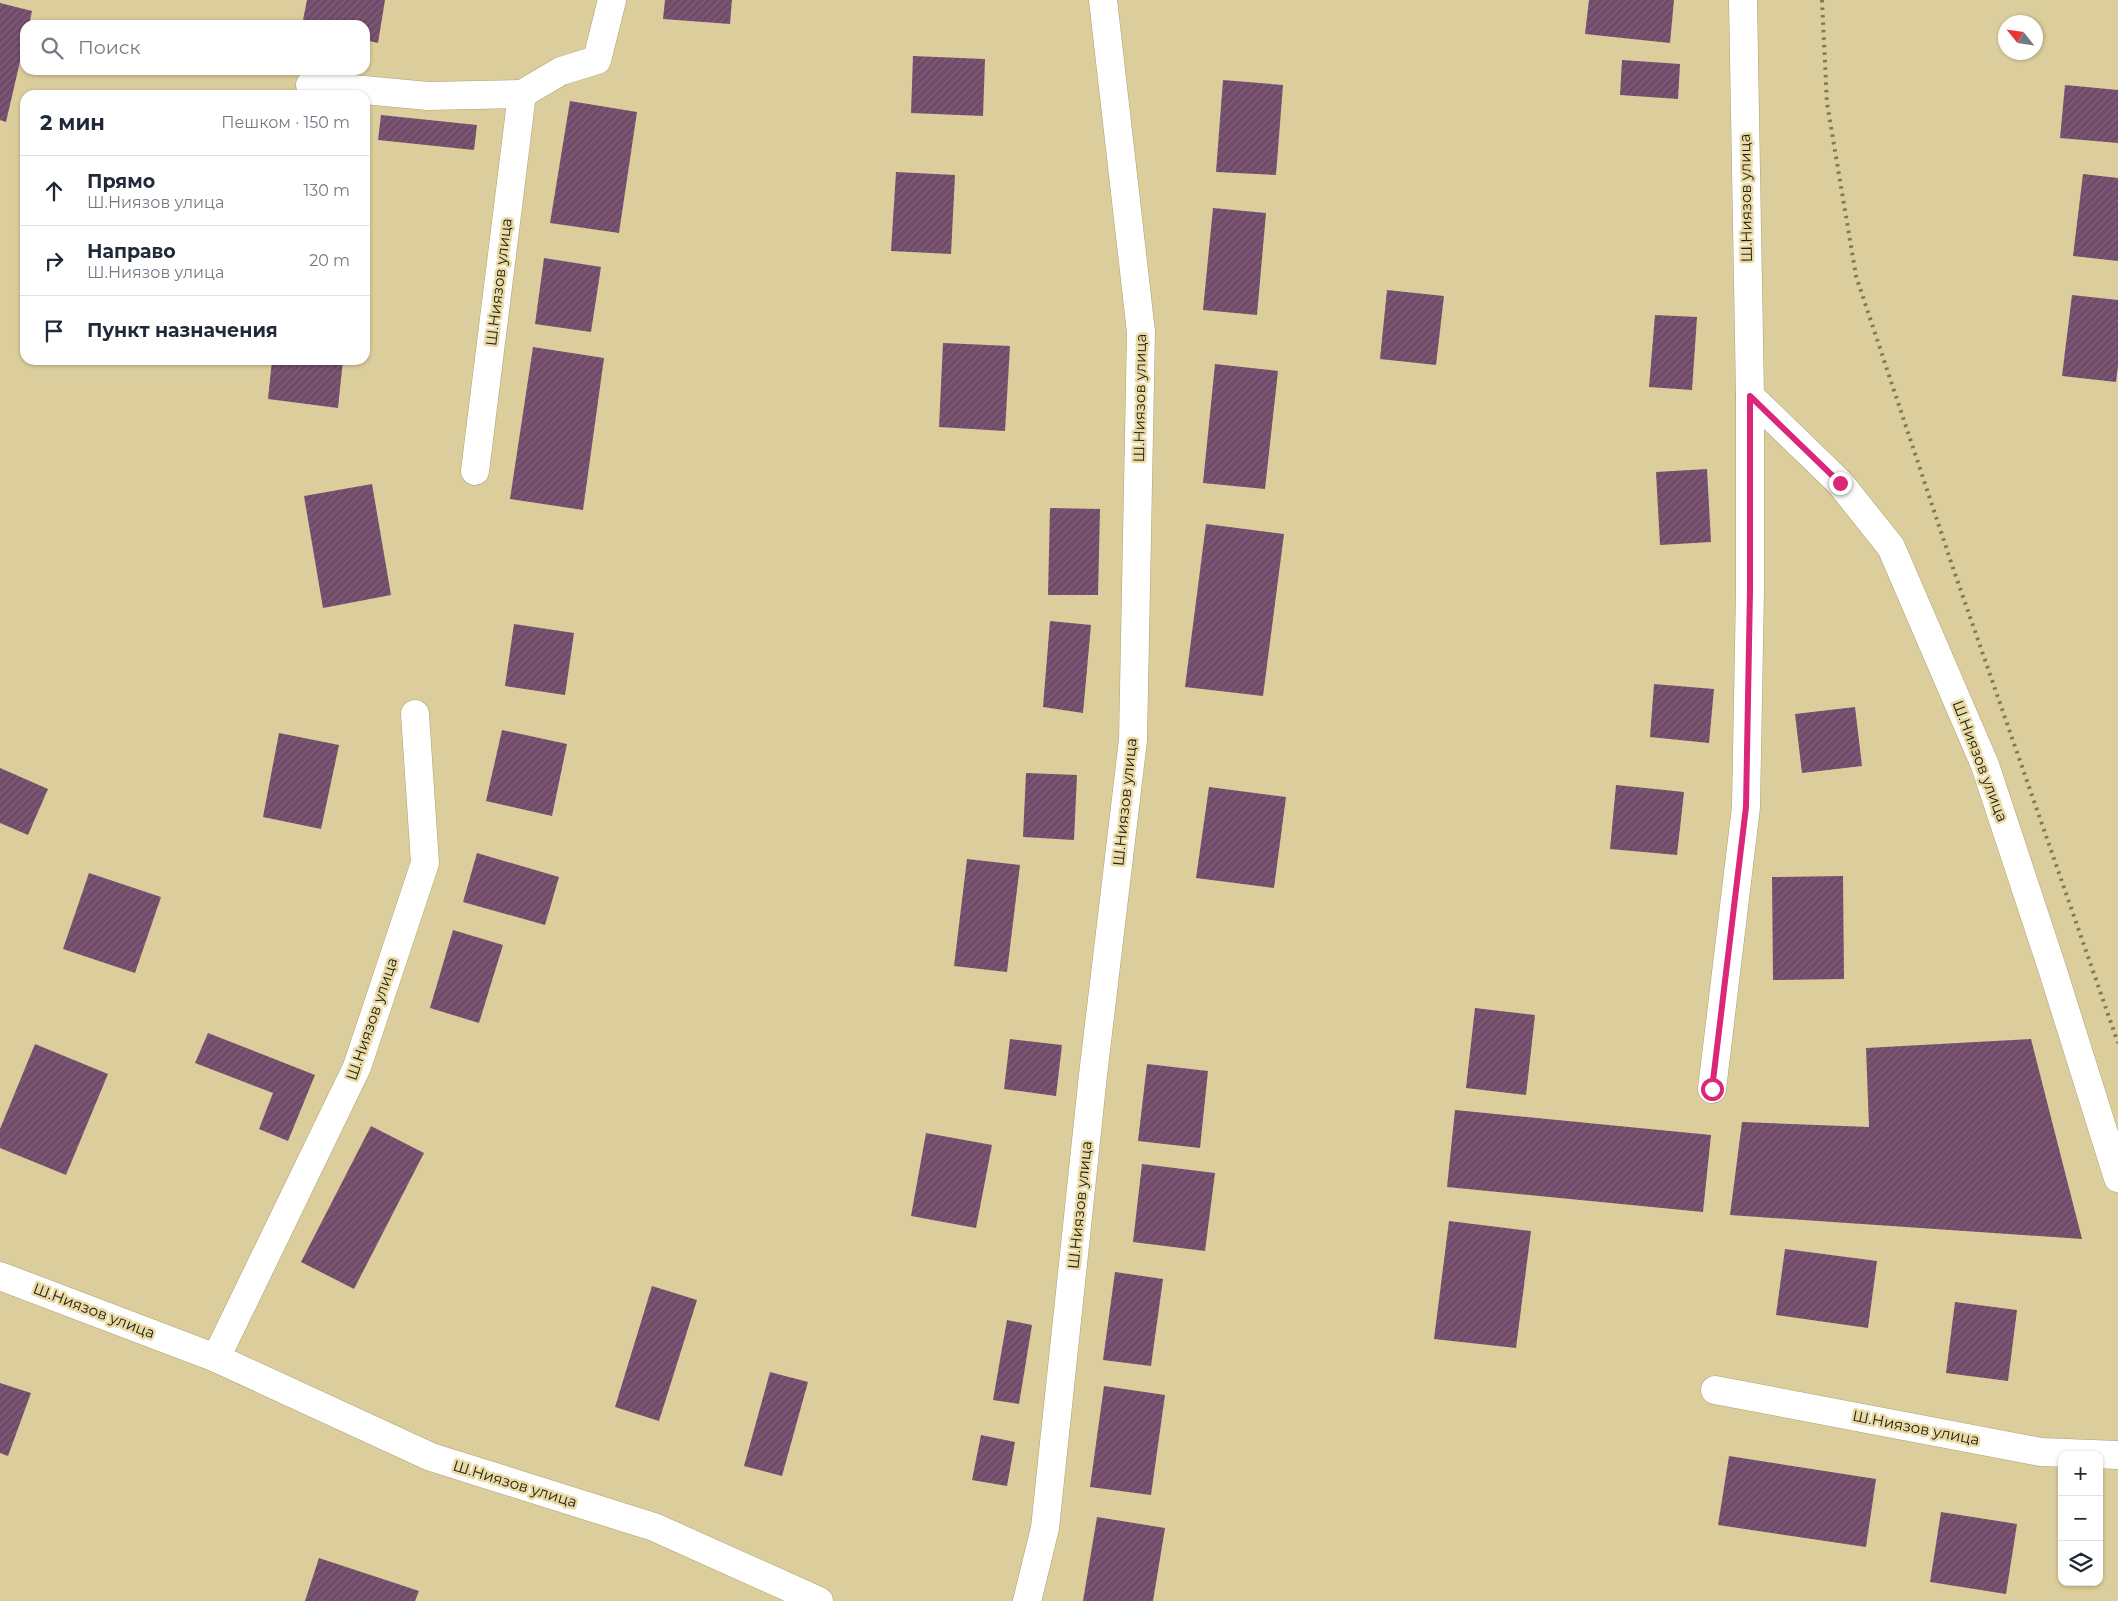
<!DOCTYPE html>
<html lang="ru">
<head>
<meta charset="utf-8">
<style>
	body { margin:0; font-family:Montserrat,sans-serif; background:#f2f2f3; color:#1f2937 }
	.controls { position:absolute; right:15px; bottom:15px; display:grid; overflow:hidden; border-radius:10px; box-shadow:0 1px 4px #0004 }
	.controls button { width:45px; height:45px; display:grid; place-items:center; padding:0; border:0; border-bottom:1px solid #e0e1e3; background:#fff; color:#1f2937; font:25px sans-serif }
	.compass { position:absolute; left:1998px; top:15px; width:45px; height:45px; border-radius:50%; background:#fff; box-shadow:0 1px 4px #0004; rotate:300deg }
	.stop { position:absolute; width:15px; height:15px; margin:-11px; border:4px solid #db2777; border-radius:50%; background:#fff }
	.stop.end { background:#db2777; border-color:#fff; box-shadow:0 1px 5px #0008 }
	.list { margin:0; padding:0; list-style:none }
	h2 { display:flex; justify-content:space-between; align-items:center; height:65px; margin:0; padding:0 20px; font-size:21px }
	h2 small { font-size:16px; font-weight:400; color:#747a83 }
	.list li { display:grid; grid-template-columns:32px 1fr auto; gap:15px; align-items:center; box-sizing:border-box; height:70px; padding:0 20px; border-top:1px solid #e0e1e3 }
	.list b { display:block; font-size:19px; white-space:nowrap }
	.list p { margin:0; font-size:16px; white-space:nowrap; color:#747a83 }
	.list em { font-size:16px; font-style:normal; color:#747a83 }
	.icon { flex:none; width:28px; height:28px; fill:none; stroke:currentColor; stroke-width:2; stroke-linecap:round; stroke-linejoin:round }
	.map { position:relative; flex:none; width:2118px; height:1601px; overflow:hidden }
	.search { position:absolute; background:#fff; box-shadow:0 1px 4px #0004; left:20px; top:20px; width:350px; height:55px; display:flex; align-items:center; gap:12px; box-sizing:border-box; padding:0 18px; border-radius:15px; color:#747a83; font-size:19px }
	.panel { position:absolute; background:#fff; box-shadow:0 1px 4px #0004; left:20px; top:90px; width:350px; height:275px; border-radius:15px }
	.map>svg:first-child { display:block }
</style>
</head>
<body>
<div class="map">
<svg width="2118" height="1601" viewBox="0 0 2118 1601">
	<defs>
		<pattern id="building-hatch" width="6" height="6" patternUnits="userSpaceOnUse" patternTransform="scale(1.25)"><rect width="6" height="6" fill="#714b69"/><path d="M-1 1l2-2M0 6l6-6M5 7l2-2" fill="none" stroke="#806278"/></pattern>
	</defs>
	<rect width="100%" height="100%" fill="#dbce9c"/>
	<!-- building -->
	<g fill="url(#building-hatch)">
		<path d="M307,0H385L378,43L365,40V25H302Z"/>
		<path d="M665,0H732L730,24L663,19Z"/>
		<path d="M1589,0H1674L1670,43L1585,34Z"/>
		<path d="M0,3L32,11L29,25H25V40L6,122L0,120Z"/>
		<path d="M913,56L985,59L983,116L911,113Z"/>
		<path d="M1622,60L1680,64L1678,99L1620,95Z"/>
		<path d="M1223,80L1283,85L1276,175L1216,172Z"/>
		<path d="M2065,85L2118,90V143L2060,138Z"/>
		<path d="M570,101L637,112L619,233L550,223Z"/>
		<path d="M381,115L477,125L474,150L378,140Z"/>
		<path d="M896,172L955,175L951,254L891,251Z"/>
		<path d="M2083,174L2118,178V261L2073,256Z"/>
		<path d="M1213,208L1266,213L1257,315L1203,310Z"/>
		<path d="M544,258L601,267L591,332L535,324Z"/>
		<path d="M1387,290L1444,296L1436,365L1380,359Z"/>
		<path d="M2072,295L2118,300V366L2116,382L2062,376Z"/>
		<path d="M1655,315L1697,317L1692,390L1649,387Z"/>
		<path d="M943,343L1010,346L1005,431L939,427Z"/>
		<path d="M533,347L604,358L583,510L510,499Z"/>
		<path d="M272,360H343L338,408L268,399Z"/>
		<path d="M1215,364L1278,371L1265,489L1203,483Z"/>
		<path d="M1707,469L1711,542L1660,545L1656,472Z"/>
		<path d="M372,484L391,595L323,608L304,496Z"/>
		<path d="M1050,508L1100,509L1098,595H1048Z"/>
		<path d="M1206,524L1284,534L1263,696L1185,687Z"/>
		<path d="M1050,621L1091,625L1083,713L1043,707Z"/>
		<path d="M514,624L574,633L565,695L505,686Z"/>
		<path d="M1654,684L1714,689L1709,743L1650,737Z"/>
		<path d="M1855,707L1862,766L1802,773L1795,714Z"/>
		<path d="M502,730L567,744L552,816L486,801Z"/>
		<path d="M279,733L339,745L321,829L263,817Z"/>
		<path d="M0,768L48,789L28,835L0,823Z"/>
		<path d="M1026,773L1077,775L1074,840L1023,837Z"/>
		<path d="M1616,785L1684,792L1677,855L1610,849Z"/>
		<path d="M1209,787L1286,797L1274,888L1196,878Z"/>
		<path d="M477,853L559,877L545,925L463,902Z"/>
		<path d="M967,859L1020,865L1007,972L954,966Z"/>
		<path d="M89,873L161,897L135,973L63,949Z"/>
		<path d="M1843,876L1844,979L1773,980L1772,877Z"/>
		<path d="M453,930L503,945L479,1023L430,1008Z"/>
		<path d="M1475,1008L1535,1015L1526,1095L1466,1088Z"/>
		<path d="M208,1033L315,1075L288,1141L259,1129L273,1093L195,1063Z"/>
		<path d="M1010,1039L1062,1045L1056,1096L1004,1089Z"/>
		<path d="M2031,1039L2082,1239L1730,1215L1742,1122L1869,1127L1866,1048Z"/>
		<path d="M35,1044L108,1074L66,1175L0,1148V1129Z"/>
		<path d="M1147,1064L1208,1071L1200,1148L1138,1141Z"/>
		<path d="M1455,1110L1711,1135L1703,1212L1447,1187Z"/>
		<path d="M371,1126L424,1153L354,1289L301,1262Z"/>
		<path d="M926,1133L992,1145L976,1228L911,1216Z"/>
		<path d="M1142,1164L1215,1173L1205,1251L1133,1242Z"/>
		<path d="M1449,1221L1531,1231L1516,1348L1434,1339Z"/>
		<path d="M1785,1249L1877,1261L1868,1328L1776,1315Z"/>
		<path d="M1115,1272L1163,1279L1151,1366L1103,1360Z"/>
		<path d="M652,1286L697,1300L659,1421L615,1407Z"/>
		<path d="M1955,1302L2017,1310L2008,1381L1946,1373Z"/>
		<path d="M1007,1320L1032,1325L1019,1404L993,1400Z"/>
		<path d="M770,1372L808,1382L782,1476L744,1466Z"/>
		<path d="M0,1383L31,1393L8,1456L0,1453Z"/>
		<path d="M1104,1386L1165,1395L1151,1495L1090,1487Z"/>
		<path d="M981,1435L1015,1442L1007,1486L972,1480Z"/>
		<path d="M1729,1456L1876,1479L1866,1547L1718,1525Z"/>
		<path d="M1941,1512L2017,1524L2006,1594L1930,1582Z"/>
		<path d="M1097,1517L1165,1528L1153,1601H1083Z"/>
		<path d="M319,1558L419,1591L415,1601H305Z"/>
	</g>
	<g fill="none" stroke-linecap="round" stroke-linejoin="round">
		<!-- minor casing -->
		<g stroke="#aea070" stroke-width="29">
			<g id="minor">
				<path d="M310,85L428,96L522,94"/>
				<path d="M1750,396L1840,483L1891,547L1985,765L2052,968L2118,1178"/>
				<path d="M475,471L522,94L561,71L597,60L612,0"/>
				<path d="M1712,1089L1746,807L1750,590V396L1743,0"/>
				<path d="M0,1276L216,1358L431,1457L654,1527L819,1601"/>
				<path d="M216,1358L357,1067L425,863L415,714"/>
				<path d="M1715,1390L2041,1452L2118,1455"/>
				<path d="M1027,1601L1045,1528L1093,1075L1133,740L1141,332L1103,0"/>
			</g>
		</g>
		<!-- minor -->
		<use href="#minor" stroke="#fff" stroke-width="28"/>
		<!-- rail -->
		<path stroke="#817855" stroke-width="4" stroke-dasharray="2.5 5" stroke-linecap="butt" d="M1822,0L1827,103L1856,276L1953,568L2118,1043"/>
	</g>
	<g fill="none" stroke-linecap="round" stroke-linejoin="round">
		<!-- route -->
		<path stroke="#db2777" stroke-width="6" d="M1712,1089L1746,807L1750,590V396L1840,483"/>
	</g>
	<g text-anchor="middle" stroke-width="5" stroke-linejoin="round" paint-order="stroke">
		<!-- street labels -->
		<g font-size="15" fill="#25200c" stroke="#e9dba8">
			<text transform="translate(1746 198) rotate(-91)" y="5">Ш.Ниязов улица</text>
			<text transform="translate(499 282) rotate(-83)" y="5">Ш.Ниязов улица</text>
			<text transform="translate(1140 398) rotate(-89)" y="5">Ш.Ниязов улица</text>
			<text transform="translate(1980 761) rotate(69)" y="5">Ш.Ниязов улица</text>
			<text transform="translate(1125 802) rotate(-84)" y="5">Ш.Ниязов улица</text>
			<text transform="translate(372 1019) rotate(-71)" y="5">Ш.Ниязов улица</text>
			<text transform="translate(1080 1205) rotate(-84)" y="5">Ш.Ниязов улица</text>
			<text transform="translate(94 1311) rotate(21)" y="5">Ш.Ниязов улица</text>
			<text transform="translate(1916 1428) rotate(11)" y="5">Ш.Ниязов улица</text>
			<text transform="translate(515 1484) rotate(17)" y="5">Ш.Ниязов улица</text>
		</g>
	</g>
</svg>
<div class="controls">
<button>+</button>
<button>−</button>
<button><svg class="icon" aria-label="layers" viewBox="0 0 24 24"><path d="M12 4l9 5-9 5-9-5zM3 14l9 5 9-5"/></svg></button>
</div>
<svg class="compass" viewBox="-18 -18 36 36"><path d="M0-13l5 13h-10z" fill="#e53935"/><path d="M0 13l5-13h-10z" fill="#747a83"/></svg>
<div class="stop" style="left:1712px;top:1089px"></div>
<div class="stop end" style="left:1840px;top:483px"></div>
<div class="search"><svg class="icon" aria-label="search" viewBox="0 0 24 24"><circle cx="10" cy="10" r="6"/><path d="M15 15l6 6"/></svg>Поиск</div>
<section class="panel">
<h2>2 мин<small>Пешком · 150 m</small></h2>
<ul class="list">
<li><svg class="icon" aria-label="ahead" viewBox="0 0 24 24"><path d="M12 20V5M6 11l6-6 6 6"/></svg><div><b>Прямо</b><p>Ш.Ниязов улица</p></div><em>130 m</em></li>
<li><svg class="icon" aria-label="right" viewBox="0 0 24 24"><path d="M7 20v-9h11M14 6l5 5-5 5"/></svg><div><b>Направо</b><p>Ш.Ниязов улица</p></div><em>20 m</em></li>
<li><svg class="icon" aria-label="arrive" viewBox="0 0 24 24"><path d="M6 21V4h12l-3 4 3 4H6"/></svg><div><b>Пункт назначения</b></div></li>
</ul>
</section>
</div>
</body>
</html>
